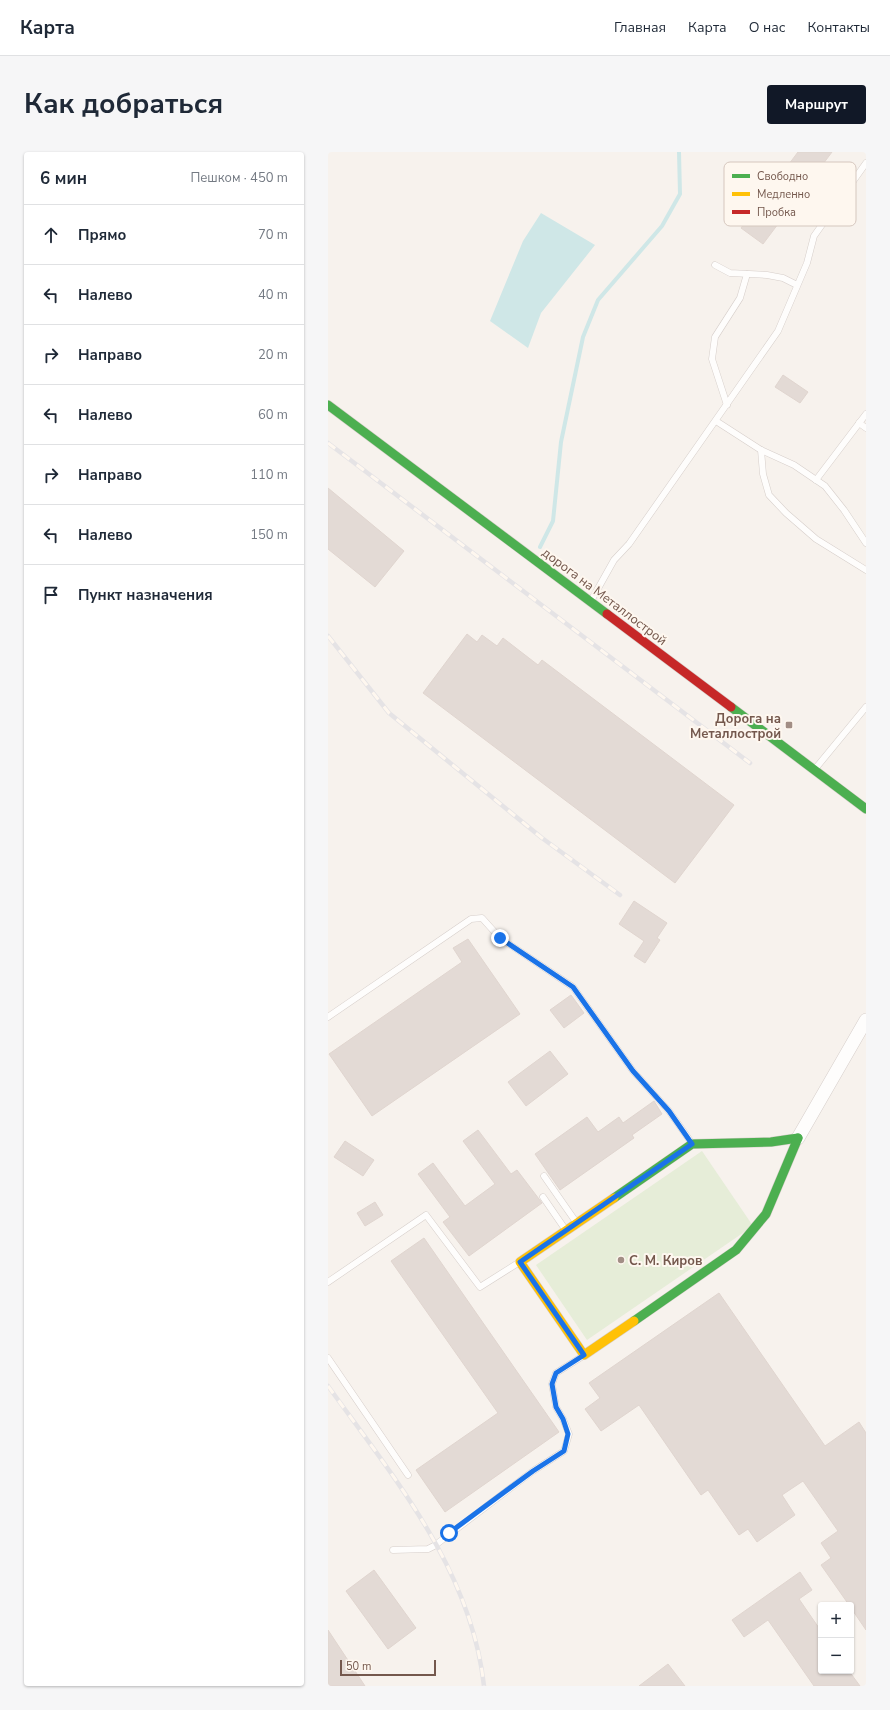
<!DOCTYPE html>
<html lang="ru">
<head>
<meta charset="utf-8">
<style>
	body { margin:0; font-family:"Nunito Sans",sans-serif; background:#f6f6f7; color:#1f2937 }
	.controls { position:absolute; right:12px; bottom:12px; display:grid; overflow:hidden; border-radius:4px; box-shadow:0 1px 3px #0004 }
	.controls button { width:36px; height:36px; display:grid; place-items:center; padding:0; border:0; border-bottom:1px solid #e0e1e3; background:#fff; color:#1f2937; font:20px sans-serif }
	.scale { position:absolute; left:12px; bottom:10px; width:96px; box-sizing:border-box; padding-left:4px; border:2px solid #74584d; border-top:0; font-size:11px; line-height:14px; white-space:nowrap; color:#74584d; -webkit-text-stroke:3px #fef7ef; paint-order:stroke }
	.stop { position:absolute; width:12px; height:12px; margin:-9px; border:3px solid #1a73e8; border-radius:50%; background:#fff }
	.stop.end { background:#1a73e8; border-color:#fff; box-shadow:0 1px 4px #0008 }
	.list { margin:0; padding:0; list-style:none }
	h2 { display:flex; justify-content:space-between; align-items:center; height:52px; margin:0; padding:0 16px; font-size:17px }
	h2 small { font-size:13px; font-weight:400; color:#747a83 }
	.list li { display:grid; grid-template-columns:26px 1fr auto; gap:12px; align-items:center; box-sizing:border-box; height:60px; padding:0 16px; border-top:1px solid #e0e1e3 }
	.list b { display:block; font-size:15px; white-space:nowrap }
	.list em { font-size:13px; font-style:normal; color:#747a83 }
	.icon { flex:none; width:22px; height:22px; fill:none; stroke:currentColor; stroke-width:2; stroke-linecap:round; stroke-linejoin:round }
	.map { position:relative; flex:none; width:538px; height:1534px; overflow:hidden; border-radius:4px }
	header { display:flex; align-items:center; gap:24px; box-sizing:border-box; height:56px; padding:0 20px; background:#fff; border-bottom:1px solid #e0e1e3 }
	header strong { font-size:19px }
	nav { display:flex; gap:22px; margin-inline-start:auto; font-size:14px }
	.intro { display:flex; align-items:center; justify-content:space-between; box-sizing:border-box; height:96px; padding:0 24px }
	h1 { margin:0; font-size:28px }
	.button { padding:10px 18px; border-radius:4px; background:#111827; color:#fff; font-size:14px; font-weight:700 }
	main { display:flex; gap:24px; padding:0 24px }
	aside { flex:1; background:#fff; border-radius:4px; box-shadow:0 1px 3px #0004 }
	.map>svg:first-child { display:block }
</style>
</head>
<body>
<header>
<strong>Карта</strong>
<nav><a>Главная</a><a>Карта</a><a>О нас</a><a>Контакты</a></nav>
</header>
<div class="intro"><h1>Как добраться</h1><a class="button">Маршрут</a></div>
<main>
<aside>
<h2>6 мин<small>Пешком · 450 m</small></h2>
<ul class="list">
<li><svg class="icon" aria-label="ahead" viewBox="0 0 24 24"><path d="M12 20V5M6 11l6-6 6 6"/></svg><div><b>Прямо</b></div><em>70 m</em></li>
<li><svg class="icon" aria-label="left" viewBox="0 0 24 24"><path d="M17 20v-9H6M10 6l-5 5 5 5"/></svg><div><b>Налево</b></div><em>40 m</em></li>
<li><svg class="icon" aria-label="right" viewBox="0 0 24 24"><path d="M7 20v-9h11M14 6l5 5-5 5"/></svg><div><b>Направо</b></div><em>20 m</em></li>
<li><svg class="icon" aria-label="left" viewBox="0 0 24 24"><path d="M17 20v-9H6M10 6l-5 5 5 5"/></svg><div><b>Налево</b></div><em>60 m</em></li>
<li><svg class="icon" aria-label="right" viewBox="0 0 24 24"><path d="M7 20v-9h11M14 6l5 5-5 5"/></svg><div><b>Направо</b></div><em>110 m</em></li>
<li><svg class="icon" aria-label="left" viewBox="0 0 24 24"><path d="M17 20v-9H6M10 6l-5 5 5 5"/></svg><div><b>Налево</b></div><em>150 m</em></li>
<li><svg class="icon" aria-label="arrive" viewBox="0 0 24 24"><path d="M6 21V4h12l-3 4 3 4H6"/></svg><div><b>Пункт назначения</b></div></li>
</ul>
</aside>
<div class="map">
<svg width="538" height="1534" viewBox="0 0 538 1534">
	<rect width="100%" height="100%" fill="#f7f2ed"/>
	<!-- green -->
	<path fill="#e6edd8" d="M374,999L425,1074L259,1188L208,1113Z"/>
	<!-- water -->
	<path fill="#cfe7e7" d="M213,61L267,93L213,161L200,196L162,169L195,89Z"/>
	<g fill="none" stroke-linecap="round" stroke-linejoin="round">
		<!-- stream -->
		<path stroke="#cfe7e7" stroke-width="4" d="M212,395L225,369L233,290L255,185L270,148L334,74L352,42L351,0"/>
	</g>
	<!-- building -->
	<g fill="#e3dad5" stroke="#e0d5cf">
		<path d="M470,0H504L435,92L413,76Z"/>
		<path d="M455,223L480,240L472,251L447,235Z"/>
		<path d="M0,336L76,399L47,435L0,397Z"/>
		<path d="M139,482L149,490L154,483L169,494L175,486L210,513L214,508L406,653L347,731L95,541Z"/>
		<path d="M306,749L339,771L329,786L332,788L317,811L306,804L316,789L291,772Z"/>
		<path d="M140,787L192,862L44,964L1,902L134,810L125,796Z"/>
		<path d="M243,843L256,861L236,876L222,858Z"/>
		<path d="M222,899L240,922L198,954L180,930Z"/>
		<path d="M326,949L334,962L304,983L306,986L232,1038L207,1002L259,965L270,980L291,965L295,971Z"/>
		<path d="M150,978L183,1022L189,1018L214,1051L141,1104L115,1070L122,1065L90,1022L105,1011L137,1054L167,1032L135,989Z"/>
		<path d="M17,989L46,1008L35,1024L6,1005Z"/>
		<path d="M47,1050L55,1063L37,1074L29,1061Z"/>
		<path d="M96,1086L231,1280L117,1360L88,1318L170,1261L63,1109Z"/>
		<path d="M391,1141L497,1294L531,1270L538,1281V1478L523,1456V1453H521L493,1413L503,1406L493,1391L510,1379L475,1329L454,1343L467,1363L429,1390L420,1377L411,1383L380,1338L373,1343L311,1253L273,1279L257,1257L272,1246L261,1231Z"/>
		<path d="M46,1418L88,1476L60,1497L18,1439Z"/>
		<path d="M472,1420L484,1438L471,1447L493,1479V1519H521L532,1534H486L440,1468L416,1485L404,1468Z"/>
		<path d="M0,1478L37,1534H0Z"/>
		<path d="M340,1512L357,1534H311Z"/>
	</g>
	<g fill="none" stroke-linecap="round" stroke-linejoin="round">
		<!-- lane casing -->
		<g stroke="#d6ceca" stroke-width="7">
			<g id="lane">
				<path d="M387,113L402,121L439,123L455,126L469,133"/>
				<path d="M399,253L384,207L387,185L412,146L419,122"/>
				<path d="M388,269L433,298L466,313L497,334L516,358L538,391"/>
				<path d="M531,271L538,276"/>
				<path d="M433,298L435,322L441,343L458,361L488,387L538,418"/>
				<path d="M488,328L538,262"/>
				<path d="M263,449L286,408L301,392L450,179L479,111L486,84L538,11"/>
				<path d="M487,617L538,555"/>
				<path d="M0,865L143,767L154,766L172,786L245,835L305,919L341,959L363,990"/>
				<path d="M216,1024L248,1070"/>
				<path d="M215,1045L237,1077"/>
				<path d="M0,1130L98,1063L152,1135L190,1111"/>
				<path d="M0,1206L80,1323"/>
				<path d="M65,1398L100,1397L106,1394L205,1319L236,1299L241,1282L235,1267L228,1255L224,1232L228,1221L255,1204"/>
			</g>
		</g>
		<!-- street casing -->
		<g stroke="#d6ceca" stroke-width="14">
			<path id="street" d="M470,986L538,868"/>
		</g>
		<!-- fast casing -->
		<g stroke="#d6cec9" stroke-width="10">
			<g id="fast">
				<path d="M0,253L279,462"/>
				<path d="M403,555L538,657"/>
				<path d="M286,1046L364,992L443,990L470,986"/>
				<path d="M306,1169L408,1098L438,1062L470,986"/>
			</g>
		</g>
		<!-- slow casing -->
		<g stroke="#d6cec9" stroke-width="10">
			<path id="slow" d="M286,1046L192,1110L256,1203L306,1169"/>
		</g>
		<!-- jam casing -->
		<g stroke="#d6cec9" stroke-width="10">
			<path id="jam" d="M279,462L403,555"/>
		</g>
		<!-- lane -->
		<use href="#lane" stroke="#fefdfc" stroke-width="6"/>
		<!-- street -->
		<use href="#street" stroke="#fefdfc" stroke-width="13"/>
		<!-- fast -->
		<use href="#fast" stroke="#4caf50" stroke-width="9"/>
		<!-- slow -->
		<use href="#slow" stroke="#ffc107" stroke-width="9"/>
		<!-- jam -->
		<use href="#jam" stroke="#c62828" stroke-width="9"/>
		<!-- rail casing -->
		<g stroke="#e5e3e5" stroke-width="4.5">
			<g id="rail">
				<path d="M0,291L422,611"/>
				<path d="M0,484L61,561L214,686L292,743"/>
				<path d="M0,1234C66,1326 143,1417 156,1534"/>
			</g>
		</g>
		<!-- rail -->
		<use href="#rail" stroke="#fef7ef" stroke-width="3" stroke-dasharray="9" stroke-linecap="butt"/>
	</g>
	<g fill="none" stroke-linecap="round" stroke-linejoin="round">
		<!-- route -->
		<path stroke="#1a73e8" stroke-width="5" d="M121,1381L205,1319L236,1299L240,1282L235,1267L228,1255L224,1232L228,1221L256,1203L192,1110L364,992L341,959L305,919L245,835L172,786"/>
	</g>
	<!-- markers -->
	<g fill="#a28e85" stroke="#fef7ef" stroke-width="1.5">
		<rect x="457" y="569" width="8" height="8" rx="2"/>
		<circle cx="293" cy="1108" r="4"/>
	</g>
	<g text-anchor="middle" stroke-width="4" stroke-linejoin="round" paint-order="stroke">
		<!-- street labels -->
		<g font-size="13" fill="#74584d" stroke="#fef7ef">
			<text transform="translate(277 444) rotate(37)" y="5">дорога на Металлострой</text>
		</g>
		<!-- poi labels -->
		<g font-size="13" font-weight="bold" fill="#74584d" stroke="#fef7ef" text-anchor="end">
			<text x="453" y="571">Дорога на<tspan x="453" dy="15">Металлострой</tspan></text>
			<text x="301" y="1113" text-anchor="start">С. М. Киров</text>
		</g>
	</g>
	<!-- legend -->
	<rect x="396" y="10" width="132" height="64" rx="6" fill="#fef7ef" stroke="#d5c7be" stroke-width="1"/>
	<rect x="404" y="22" width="18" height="4" fill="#4caf50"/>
	<rect x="404" y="40" width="18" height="4" fill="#ffc107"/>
	<rect x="404" y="58" width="18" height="4" fill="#c62828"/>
	<g font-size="11" fill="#74584d">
		<text x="429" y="28">Свободно</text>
		<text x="429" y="46">Медленно</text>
		<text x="429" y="64">Пробка</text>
	</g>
</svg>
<div class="controls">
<button>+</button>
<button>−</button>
</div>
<div class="scale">50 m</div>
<div class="stop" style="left:121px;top:1381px"></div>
<div class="stop end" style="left:172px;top:786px"></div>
</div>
</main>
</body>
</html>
